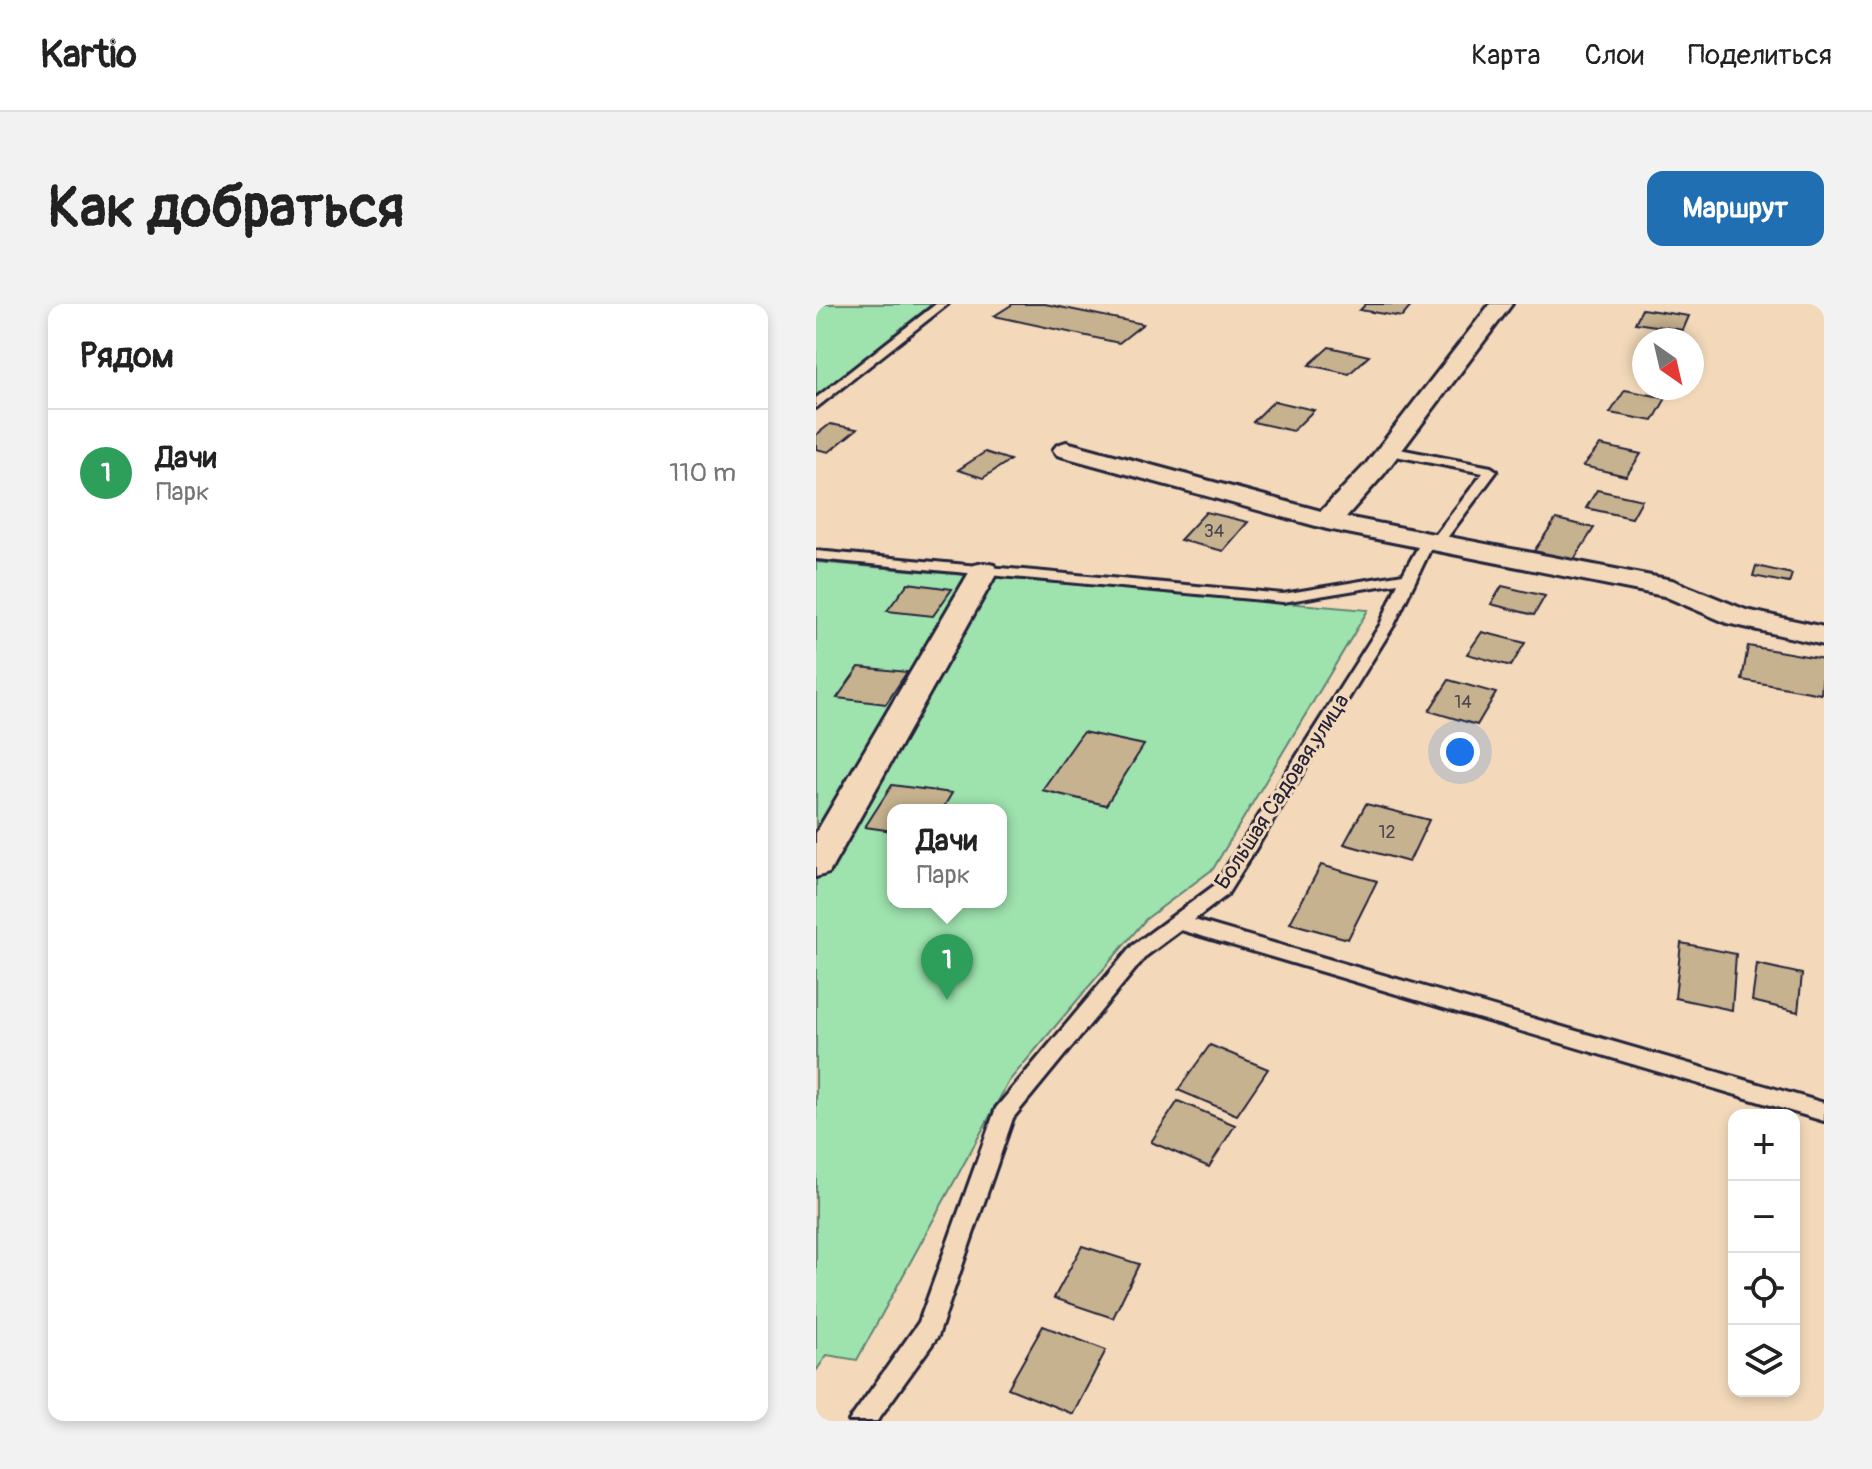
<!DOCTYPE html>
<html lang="ru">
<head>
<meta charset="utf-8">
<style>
	body { margin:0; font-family:Pangolin,sans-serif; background:#f2f2f2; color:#222 }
	.controls { position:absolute; right:24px; bottom:24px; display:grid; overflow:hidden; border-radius:16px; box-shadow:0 4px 12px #0003 }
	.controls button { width:72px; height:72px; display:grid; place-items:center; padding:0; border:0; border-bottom:2px solid #e0e0e0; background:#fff; color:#222; font:40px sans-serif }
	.compass { position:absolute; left:816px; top:24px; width:72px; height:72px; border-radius:50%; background:#fff; box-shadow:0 4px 12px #0003; rotate:146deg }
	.you { position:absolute; left:644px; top:448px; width:28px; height:28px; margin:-20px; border:6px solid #fff; border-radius:50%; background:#1a73e8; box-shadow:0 0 0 12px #1a73e833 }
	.badge { display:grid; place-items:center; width:52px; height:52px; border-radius:50%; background:#1f6fb2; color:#fff; font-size:26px; font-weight:700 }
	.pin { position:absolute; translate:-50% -66px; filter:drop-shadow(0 2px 4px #0008) }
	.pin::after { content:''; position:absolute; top:42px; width:28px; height:24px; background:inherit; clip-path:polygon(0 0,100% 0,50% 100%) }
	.popup { position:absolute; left:71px; top:500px; width:120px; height:104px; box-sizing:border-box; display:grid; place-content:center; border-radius:16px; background:#fff; filter:drop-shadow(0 2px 6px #0005); font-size:26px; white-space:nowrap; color:#767676 }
	.popup b { font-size:30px; color:#222 }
	.popup::after { content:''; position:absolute; left:50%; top:100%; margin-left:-16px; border:16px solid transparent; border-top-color:#fff }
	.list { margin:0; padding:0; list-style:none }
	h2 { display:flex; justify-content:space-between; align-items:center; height:104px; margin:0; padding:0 32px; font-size:34px }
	h2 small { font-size:26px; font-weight:400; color:#767676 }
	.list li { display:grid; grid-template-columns:52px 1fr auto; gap:24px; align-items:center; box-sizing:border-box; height:128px; padding:0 32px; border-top:2px solid #e0e0e0 }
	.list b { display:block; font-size:30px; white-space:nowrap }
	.list p { margin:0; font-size:26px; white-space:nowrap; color:#767676 }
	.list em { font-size:26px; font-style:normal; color:#767676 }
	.icon { flex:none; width:44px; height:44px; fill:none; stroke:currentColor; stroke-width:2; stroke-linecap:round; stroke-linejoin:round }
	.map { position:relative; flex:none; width:1008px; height:1117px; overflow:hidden; border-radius:16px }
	header { display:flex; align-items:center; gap:48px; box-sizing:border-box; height:112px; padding:0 40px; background:#fff; border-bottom:2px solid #e0e0e0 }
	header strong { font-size:38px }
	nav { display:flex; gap:44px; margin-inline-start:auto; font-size:28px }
	.intro { display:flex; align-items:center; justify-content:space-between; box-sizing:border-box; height:192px; padding:0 48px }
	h1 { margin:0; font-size:56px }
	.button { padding:20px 36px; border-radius:16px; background:#1f6fb2; color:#fff; font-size:28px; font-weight:700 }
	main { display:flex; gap:48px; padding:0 48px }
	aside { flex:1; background:#fff; border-radius:16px; box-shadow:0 4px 12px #0003 }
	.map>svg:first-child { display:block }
</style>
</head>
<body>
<header>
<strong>Kartio</strong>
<nav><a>Карта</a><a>Слои</a><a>Поделиться</a></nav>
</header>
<div class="intro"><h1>Как добраться</h1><a class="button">Маршрут</a></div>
<main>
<aside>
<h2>Рядом<small></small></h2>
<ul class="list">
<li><span class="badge" style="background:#2e9e5b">1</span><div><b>Дачи</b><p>Парк</p></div><em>110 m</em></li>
</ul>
</aside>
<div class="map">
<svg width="1008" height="1117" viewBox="0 0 1008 1117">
	<rect width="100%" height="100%" fill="#f3d9ba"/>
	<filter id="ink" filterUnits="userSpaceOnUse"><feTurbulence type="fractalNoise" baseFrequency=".0125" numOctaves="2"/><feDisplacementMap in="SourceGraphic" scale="16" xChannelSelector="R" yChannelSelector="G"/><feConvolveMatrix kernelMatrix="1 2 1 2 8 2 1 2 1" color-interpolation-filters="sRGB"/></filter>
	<g filter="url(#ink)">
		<!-- green -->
		<g fill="#9ee2ae" stroke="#608274" stroke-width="2" fill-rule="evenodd">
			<path d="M0,0H116L0,92Z"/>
			<path d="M0,258L552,306L397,565L330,615L193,777L41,1056L11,1051L0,1067ZM77,506H185V598H77Z"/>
		</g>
		<!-- building -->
		<g fill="#c7b28f" stroke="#22223b" stroke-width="2">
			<path d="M197,0H229L327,20L303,39L178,12Z"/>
			<path d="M550,0H597L586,13L544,6Z"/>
			<path d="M826,5L873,12L867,26L819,19Z"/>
			<path d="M513,43L553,52L533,70L493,61Z"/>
			<path d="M809,86L850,94L837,117L794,109Z"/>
			<path d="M458,97L498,106L477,127L437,118Z"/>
			<path d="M14,120L41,125L13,148L0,145V131Z"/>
			<path d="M784,141L825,150L810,172L767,162Z"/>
			<path d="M169,148L194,156L167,174L142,166Z"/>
			<path d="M781,186L826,196L816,214L770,204Z"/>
			<path d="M390,208L432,218L407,247L364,236Z"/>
			<path d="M740,215L778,224L757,257L718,247Z"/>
			<path d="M940,262L976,270L973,279L937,272Z"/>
			<path d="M92,279L136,285L117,312L71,307Z"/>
			<path d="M686,282L729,292L718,311L675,300Z"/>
			<path d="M666,328L709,339L695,362L651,350Z"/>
			<path d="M932,342L1008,355L1005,390L926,376Z"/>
			<path d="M43,363L91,368L70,400L21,394Z"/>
			<path d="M633,376L680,389L661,421L613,407Z"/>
			<path d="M267,428L328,441L290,501L226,486Z"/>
			<path d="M76,481L136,489L126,506H77V527L49,523Z"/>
			<path d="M550,500L613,516L593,558L528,540Z"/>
			<path d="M505,561L561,577L532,635L474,619Z"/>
			<path d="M865,639L920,650L916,706L859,694Z"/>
			<path d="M941,660L986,670L982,708L936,697Z"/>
			<path d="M394,741L452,765L421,811L362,786Z"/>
			<path d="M362,797L419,821L393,863L335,838Z"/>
			<path d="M266,942L323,960L297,1014L238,994Z"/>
			<path d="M227,1022L290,1046L257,1110L192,1084Z"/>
		</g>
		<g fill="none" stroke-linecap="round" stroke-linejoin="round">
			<!-- service casing -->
			<g stroke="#22223b" stroke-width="6">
				<g id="service">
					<path d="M120,0H132L0,104V94Z"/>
					<path d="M573,143L675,163L681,167L625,242H616L578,321L411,591L378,616L1008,799V817L365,626L330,652L197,814L122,1032L61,1117H33L103,1018L180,804L316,642L399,581L564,321L582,279L467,298L0,255V247L467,290L587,270L607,234H617L667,169L569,150V144Z"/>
				</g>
			</g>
			<!-- minor casing -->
			<g stroke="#22223b" stroke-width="6">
				<g id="minor">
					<path d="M674,0H696L568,170L530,213L856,276L930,306L1008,323V341L911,319L848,292L511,225L241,151L237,146L241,141L250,138L505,207L550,160Z"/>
					<path d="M168,259L178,261L182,267L13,569L0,573V529L154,267L158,261Z"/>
				</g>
			</g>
			<!-- service -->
			<use href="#service" fill="#f3d9ba" fill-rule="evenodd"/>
			<!-- minor -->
			<use href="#minor" fill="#f3d9ba" fill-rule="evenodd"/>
		</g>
	</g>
	<g text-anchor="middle" stroke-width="6" stroke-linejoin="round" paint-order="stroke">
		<!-- number labels -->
		<g font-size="18" fill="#4b4650">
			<text x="398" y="233">34</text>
			<text x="647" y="404">14</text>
			<text x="571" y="534">12</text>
		</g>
		<!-- street labels -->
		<g font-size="22" fill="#22223b" stroke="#f3d9ba">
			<text transform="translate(465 487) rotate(-57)" y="8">Большая Садовая улица</text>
		</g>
	</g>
</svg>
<div class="controls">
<button>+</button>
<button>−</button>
<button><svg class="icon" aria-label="locate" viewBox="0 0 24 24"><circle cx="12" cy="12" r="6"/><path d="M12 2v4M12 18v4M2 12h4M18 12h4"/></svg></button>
<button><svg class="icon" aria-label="layers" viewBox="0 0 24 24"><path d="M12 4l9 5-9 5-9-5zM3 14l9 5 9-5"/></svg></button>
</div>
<svg class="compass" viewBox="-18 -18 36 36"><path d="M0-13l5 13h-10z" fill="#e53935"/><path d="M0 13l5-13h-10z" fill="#767676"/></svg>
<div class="you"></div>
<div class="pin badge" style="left:131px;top:696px;background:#2e9e5b">1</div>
<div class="popup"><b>Дачи</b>Парк</div>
</div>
</main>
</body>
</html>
